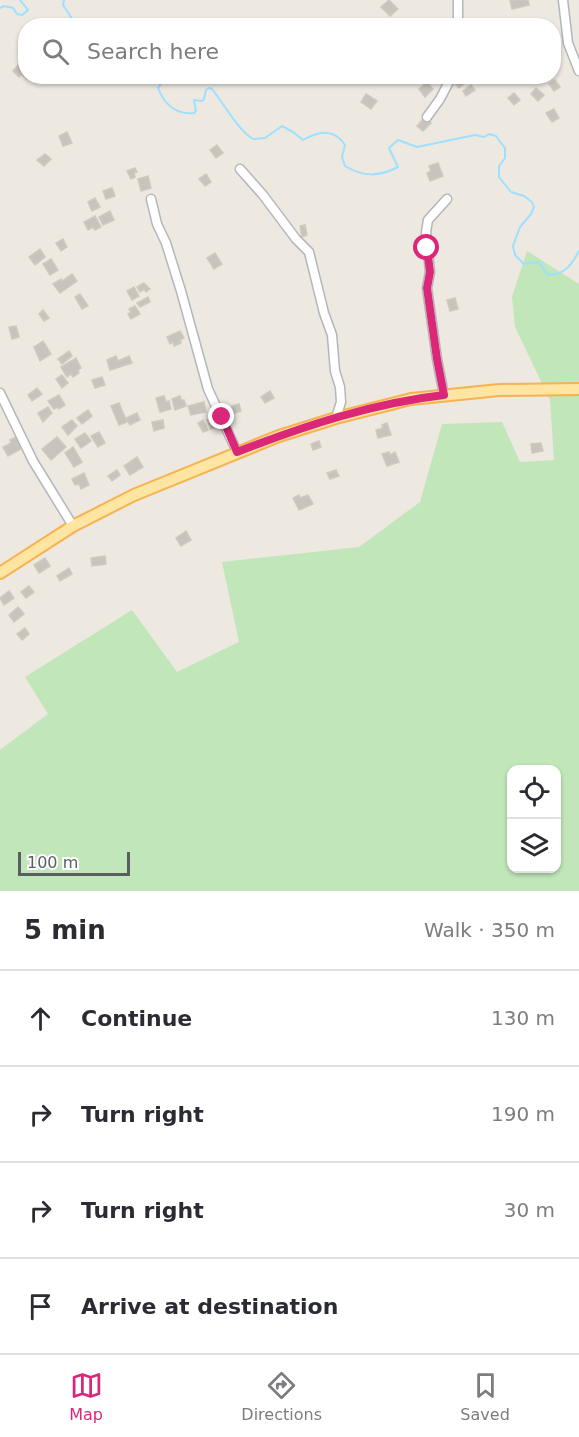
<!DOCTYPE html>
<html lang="en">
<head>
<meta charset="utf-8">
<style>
	body { margin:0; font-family:"DejaVu Sans",sans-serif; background:#f2f2f3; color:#2b2b33 }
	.controls { position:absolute; right:18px; bottom:18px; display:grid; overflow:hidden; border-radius:12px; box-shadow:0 2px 4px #0004 }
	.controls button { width:54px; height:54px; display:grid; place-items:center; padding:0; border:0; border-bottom:2px solid #e1e1e2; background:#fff; color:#2b2b33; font:30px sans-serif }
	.scale { position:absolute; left:18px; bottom:15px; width:112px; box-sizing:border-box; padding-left:6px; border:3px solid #595e62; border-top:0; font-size:16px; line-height:21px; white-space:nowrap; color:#595e62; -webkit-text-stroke:4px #fff; paint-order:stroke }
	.stop { position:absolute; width:18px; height:18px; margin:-14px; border:4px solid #db2777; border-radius:50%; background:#fff }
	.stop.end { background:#db2777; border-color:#fff; box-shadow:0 2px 6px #0008 }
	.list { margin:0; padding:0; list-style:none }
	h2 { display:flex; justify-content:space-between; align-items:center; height:78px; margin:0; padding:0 24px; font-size:26px }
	h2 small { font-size:20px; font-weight:400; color:#7c7c81 }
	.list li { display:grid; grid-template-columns:39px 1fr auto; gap:18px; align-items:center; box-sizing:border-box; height:96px; padding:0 24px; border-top:2px solid #e1e1e2 }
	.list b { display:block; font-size:22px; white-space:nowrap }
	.list em { font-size:20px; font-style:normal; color:#7c7c81 }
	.icon { flex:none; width:33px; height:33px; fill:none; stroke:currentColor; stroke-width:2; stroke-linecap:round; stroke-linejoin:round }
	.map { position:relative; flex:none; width:579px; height:891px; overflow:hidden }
	.search { position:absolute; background:#fff; box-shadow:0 2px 4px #0004; left:18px; right:18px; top:18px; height:66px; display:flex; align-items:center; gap:15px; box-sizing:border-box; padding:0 21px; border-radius:24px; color:#7c7c81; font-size:22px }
	.sheet { height:462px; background:#fff }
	nav { display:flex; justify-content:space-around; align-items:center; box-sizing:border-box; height:84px; border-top:2px solid #e1e1e2; background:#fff; font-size:16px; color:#7c7c81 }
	nav a { display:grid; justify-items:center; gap:3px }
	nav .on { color:#db2777 }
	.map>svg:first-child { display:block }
</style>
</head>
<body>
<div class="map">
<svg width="579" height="891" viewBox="0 0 579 891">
	<rect width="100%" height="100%" fill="#ede8e0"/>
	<!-- green -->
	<path fill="#c0e6ba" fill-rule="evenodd" d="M527,251L579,284V891H0V750L48,714L25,677L132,610L177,672L239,642L222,562L359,547L420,502L442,424L502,422L520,462L554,460L550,400L515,327L512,297ZM512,770H556V868H512Z"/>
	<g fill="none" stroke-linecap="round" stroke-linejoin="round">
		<!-- stream -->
		<g stroke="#9de0ff" stroke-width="2">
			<path d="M64,0L63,5L77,26"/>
			<path d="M0,8L4,6L13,8L17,14L22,15L28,10L20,0"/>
			<path d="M162,76V82L158,88C164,104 176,115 194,113L196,111L194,100L202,101L204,99L206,90L209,88L212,89C224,104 238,130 253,139L265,138L282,126L293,132L303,140C319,131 334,128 345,145L342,157L345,166C363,177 379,177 398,167L389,148L398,140L417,147L475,135L484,137L489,134L496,136L505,148V158L499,166V177L511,192L524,196L532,202L534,207L531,214L520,227L513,246L515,255L524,264L539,262L548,275C565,275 572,264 579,251"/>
		</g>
	</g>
	<!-- building -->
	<g fill="#c7c3bd" stroke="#d1c9be" stroke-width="1.5">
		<path d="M389,0L398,9L390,16L381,7Z"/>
		<path d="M510,0H528L529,5L512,9Z"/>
		<path d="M19,64L26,68V76H30L27,79L21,74L19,77L13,71Z"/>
		<path d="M456,76H463L467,81L459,88L452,80Z"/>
		<path d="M555,80L560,87L554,91L549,84Z"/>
		<path d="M427,82L433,89L425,97L419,89Z"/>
		<path d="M471,85L475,90L466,96L463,91Z"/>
		<path d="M536,88L544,95L538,101L531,94Z"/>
		<path d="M514,93L520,100L514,105L508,98Z"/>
		<path d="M366,94L377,101L371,109L361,102Z"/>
		<path d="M554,109L559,118L552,122L546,113Z"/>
		<path d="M425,117L431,123L423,131L417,126Z"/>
		<path d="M67,132L72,143L63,146L59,136Z"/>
		<path d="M217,145L223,153L216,158L210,150Z"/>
		<path d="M45,154L51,159L44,166L37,160Z"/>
		<path d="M438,163L443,176L430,181L427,173L431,171L429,166Z"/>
		<path d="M135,168L137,172L134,173L135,177L131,179L127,171Z"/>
		<path d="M206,174L211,182L205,186L199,179Z"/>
		<path d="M148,176L151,188L141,191L138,179Z"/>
		<path d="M112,188L115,196L106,199L103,191Z"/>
		<path d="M95,198L100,207L92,211L88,202Z"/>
		<path d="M110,211L114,220L103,225L99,217Z"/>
		<path d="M95,216L101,227L95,230L93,227L88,230L84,222Z"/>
		<path d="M305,225L307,235L302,237L300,226Z"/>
		<path d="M63,239L67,247L61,251L56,243Z"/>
		<path d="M40,249L45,257L35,265L29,257Z"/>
		<path d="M215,253L222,264L214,269L207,258Z"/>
		<path d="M51,259L58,270L50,275L43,264Z"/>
		<path d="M72,274L77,281L60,293L53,284L61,279L62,281Z"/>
		<path d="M144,283L150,289L146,292L144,289L140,292L137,287Z"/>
		<path d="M134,287L139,296L132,300L127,291Z"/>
		<path d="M80,294L88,306L82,309L75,297Z"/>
		<path d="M148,297L150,302L140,307L137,303Z"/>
		<path d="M455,298L458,309L450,311L447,300Z"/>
		<path d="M135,306L140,314L131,319L128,314L131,312L129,309Z"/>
		<path d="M43,310L49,318L44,321L39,314Z"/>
		<path d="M16,326L19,337L12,339L9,327Z"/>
		<path d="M180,331L184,338L180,340L181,343L174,346L173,342L170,344L167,337Z"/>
		<path d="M43,341L51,354L40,361L34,347Z"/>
		<path d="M69,351L72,356L62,364L58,359Z"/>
		<path d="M116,356L118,361L129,356L132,363L110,370L107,360Z"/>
		<path d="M76,358L81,368L78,370L79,373L73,377L71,374L67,377L61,367Z"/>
		<path d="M62,375L68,383L62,388L56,379Z"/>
		<path d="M102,377L105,385L95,388L92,380Z"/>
		<path d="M37,388L42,394L32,401L28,395Z"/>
		<path d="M270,391L274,398L265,403L261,397Z"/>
		<path d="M59,395L65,405L59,409L58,407L54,409L48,401Z"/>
		<path d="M164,396L166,402L169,401L171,409L160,412L156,398Z"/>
		<path d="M180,396L182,401L184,400L186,406L175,410L172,399Z"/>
		<path d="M204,402L206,412L191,415L188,406Z"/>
		<path d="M119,403L127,422L119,425L111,406Z"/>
		<path d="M239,404L241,411L232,414V406Z"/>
		<path d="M48,407L52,413L43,422L38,413Z"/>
		<path d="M88,410L92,416L82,424L77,418Z"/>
		<path d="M137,413L140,420L130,425L126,418Z"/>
		<path d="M218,415L222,425L211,429L207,420Z"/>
		<path d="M72,420L77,426L68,435L62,427Z"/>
		<path d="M163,420L164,428L154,431L152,422Z"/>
		<path d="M203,420L208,430L203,432L198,423Z"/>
		<path d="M387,423L391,435L378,438L376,430L383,428L382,425Z"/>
		<path d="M99,432L105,443L98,447L91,436Z"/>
		<path d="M85,433L91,441L81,448L75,439Z"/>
		<path d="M16,437L21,449L8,456L3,447L11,443L10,440Z"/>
		<path d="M57,437L66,447L51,460L42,449Z"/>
		<path d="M319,441L321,447L313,450L311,444Z"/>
		<path d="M541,443L543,451L532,453L531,444Z"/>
		<path d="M73,447L82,462L74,467L65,453Z"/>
		<path d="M389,452L390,455L395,452L399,462L387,466L382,454Z"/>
		<path d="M137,457L143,467L130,475L124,466Z"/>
		<path d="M117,470L120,475L112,481L108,476Z"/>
		<path d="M336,470L339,476L330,479L327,473Z"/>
		<path d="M84,473L89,485L81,489L79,484L75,485L72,479Z"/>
		<path d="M299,495L300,498L308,495L313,504L299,510L293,498Z"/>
		<path d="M186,531L191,540L181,546L176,538Z"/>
		<path d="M105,556L106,564L92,566L91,558Z"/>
		<path d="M45,558L50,566L39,573L34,565Z"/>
		<path d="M69,568L72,574L60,581L57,576Z"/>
		<path d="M29,586L34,592L26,598L21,592Z"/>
		<path d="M9,591L14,598L4,605L0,598Z"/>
		<path d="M18,607L24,614L14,622L9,615Z"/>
		<path d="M25,628L29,634L22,640L17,634Z"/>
	</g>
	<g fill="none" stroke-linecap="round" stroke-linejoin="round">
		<!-- minor casing -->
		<g stroke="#b3b7bb" stroke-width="11">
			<g id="minor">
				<path d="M458,0V26"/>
				<path d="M563,0L568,43L579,71"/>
				<path d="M427,117L440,99L452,76"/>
				<path d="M240,169L263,195L296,239L309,252L324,313L332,335L335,371L340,387L341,402L336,418"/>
				<path d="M151,199L157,224L166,243L181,291L208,389L237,452"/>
				<path d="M0,393L33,461L73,526"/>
				<path d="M444,395L437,359L427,288L430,272L426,232L428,220L447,199"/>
			</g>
		</g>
		<!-- major casing -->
		<g stroke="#f7b34f" stroke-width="14">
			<path id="major" d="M0,573L73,526L134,495L279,436L336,418L411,399L499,390L579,389"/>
		</g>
		<!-- minor -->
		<use href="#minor" stroke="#fff" stroke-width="8"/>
		<!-- major -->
		<use href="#major" stroke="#ffe5a2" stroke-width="10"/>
	</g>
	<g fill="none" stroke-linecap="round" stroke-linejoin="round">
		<!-- route -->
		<path stroke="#db2777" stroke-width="8" d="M222,417L237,452C304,426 373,403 444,395L437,359L427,288L430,272L427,248"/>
	</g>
</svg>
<div class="controls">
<button><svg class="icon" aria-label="locate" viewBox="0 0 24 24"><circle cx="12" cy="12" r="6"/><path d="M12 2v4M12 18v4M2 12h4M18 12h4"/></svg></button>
<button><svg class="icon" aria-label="layers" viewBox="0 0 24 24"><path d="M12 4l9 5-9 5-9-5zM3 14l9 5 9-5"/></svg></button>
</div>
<div class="scale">100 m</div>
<div class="stop" style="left:427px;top:248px"></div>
<div class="stop end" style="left:222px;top:417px"></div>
<div class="search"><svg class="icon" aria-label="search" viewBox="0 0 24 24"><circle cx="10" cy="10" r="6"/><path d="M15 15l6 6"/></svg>Search here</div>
</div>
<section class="sheet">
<h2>5 min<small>Walk · 350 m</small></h2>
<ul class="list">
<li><svg class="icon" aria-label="ahead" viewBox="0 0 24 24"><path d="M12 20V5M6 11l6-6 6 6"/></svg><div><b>Continue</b></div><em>130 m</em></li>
<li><svg class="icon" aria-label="right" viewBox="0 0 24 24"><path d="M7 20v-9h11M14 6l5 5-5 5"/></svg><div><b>Turn right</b></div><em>190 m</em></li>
<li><svg class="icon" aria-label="right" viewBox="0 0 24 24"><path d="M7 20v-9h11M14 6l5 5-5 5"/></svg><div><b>Turn right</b></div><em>30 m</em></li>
<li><svg class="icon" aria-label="arrive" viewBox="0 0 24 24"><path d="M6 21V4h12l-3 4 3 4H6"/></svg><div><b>Arrive at destination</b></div></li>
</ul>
</section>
<nav>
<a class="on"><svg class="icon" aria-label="map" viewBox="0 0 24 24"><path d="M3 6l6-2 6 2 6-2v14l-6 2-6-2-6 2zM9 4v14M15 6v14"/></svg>Map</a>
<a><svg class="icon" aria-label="directions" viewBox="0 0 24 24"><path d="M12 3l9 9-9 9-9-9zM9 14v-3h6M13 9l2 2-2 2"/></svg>Directions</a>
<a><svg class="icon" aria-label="saved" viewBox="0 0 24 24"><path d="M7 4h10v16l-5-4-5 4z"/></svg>Saved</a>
</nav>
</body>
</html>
